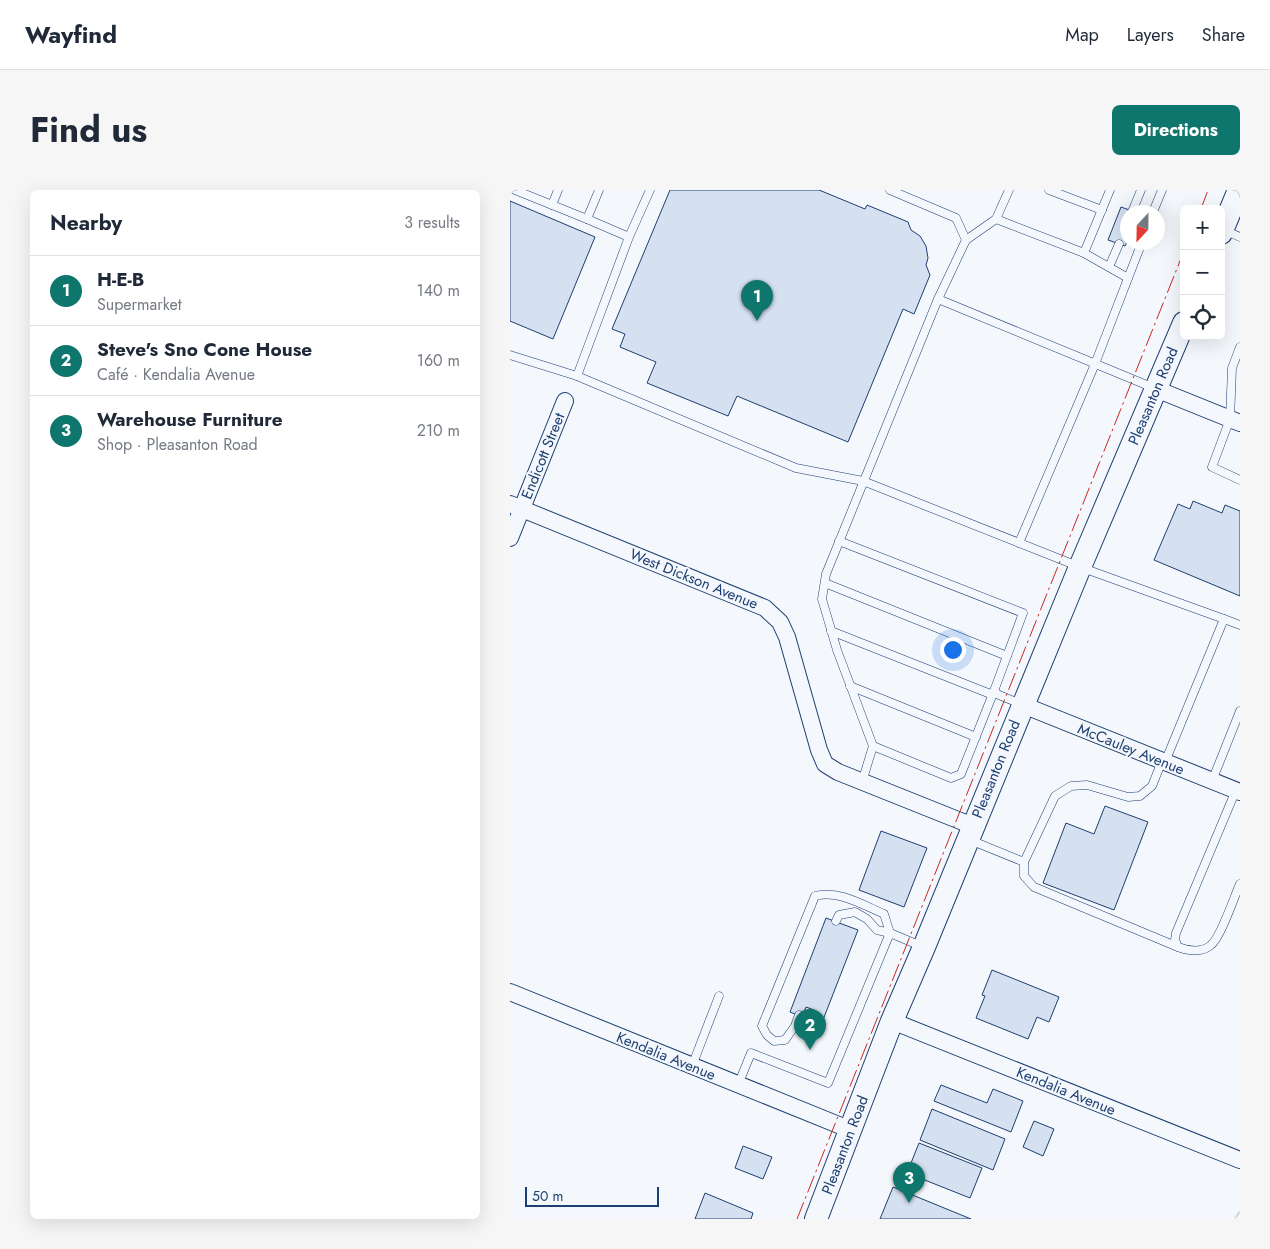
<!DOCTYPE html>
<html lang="en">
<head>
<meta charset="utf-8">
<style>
	body { margin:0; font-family:Jost,sans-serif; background:#f6f6f7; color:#1f2937 }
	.controls { position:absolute; right:15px; top:15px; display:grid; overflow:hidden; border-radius:8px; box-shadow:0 5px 20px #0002 }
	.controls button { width:45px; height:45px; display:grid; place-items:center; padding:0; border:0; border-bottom:1px solid #e0e1e3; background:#fff; color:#1f2937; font:25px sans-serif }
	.compass { position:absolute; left:610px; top:15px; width:45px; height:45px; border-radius:50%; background:#fff; box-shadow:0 5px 20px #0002; rotate:202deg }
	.scale { position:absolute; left:15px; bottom:12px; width:134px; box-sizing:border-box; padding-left:5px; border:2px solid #1d3f73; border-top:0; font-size:14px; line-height:18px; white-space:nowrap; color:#1d3f73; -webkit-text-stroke:4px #f4f7fb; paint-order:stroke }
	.you { position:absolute; left:442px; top:459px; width:18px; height:18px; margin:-12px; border:4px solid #fff; border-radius:50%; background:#1a73e8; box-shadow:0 0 0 8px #1a73e833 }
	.badge { display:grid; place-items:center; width:32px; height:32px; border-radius:50%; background:#0f766e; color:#fff; font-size:16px; font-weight:700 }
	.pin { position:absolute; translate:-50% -41px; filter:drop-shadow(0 1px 2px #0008) }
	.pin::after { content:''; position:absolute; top:26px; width:18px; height:15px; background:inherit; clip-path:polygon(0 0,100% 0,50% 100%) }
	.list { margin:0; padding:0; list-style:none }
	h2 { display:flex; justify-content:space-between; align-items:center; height:65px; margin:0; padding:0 20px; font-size:21px }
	h2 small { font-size:16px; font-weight:400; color:#747a83 }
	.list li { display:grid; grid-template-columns:32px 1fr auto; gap:15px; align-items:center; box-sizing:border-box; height:70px; padding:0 20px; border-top:1px solid #e0e1e3 }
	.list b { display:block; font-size:19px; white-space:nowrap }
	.list p { margin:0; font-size:16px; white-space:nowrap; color:#747a83 }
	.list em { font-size:16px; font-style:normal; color:#747a83 }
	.icon { flex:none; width:28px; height:28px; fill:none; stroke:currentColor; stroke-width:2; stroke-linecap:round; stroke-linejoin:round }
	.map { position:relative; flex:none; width:730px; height:1029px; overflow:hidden; border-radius:8px }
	header { display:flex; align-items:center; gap:30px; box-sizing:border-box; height:70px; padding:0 25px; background:#fff; border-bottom:1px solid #e0e1e3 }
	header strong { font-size:24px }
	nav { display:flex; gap:28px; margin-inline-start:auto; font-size:18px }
	.intro { display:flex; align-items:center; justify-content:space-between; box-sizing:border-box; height:120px; padding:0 30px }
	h1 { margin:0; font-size:35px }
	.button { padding:12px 22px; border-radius:8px; background:#0f766e; color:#fff; font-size:18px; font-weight:700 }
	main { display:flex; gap:30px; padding:0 30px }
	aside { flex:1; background:#fff; border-radius:8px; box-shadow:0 5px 20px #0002 }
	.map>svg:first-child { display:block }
</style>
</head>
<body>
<header>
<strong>Wayfind</strong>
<nav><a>Map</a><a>Layers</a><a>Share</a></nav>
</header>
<div class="intro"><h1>Find us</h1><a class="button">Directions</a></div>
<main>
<aside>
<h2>Nearby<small>3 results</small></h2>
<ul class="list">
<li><span class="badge">1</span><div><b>H-E-B</b><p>Supermarket</p></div><em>140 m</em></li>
<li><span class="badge">2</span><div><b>Steve's Sno Cone House</b><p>Café · Kendalia Avenue</p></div><em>160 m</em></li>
<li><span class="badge">3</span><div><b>Warehouse Furniture</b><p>Shop · Pleasanton Road</p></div><em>210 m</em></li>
</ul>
</aside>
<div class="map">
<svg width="730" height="1029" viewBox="0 0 730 1029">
	<rect width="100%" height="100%" fill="#f4f7fb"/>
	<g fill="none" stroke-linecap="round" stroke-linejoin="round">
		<!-- stream -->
		<path stroke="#cfd7e4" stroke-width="5.5" d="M727,1029L730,1024"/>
	</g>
	<!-- building -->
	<g fill="#d5e0f0" stroke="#1d3f73">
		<path d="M160,0H309L355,19L357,15L398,32L401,40L410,46L416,56L418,68L416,75L420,85L404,124L393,119L338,252L227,206L218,226L137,193L146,172L110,157L115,144L102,139Z"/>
		<path d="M0,11L85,47L43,149L0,131Z"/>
		<path d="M611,17L625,22H618V50L615,56L598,50Z"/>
		<path d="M683,311L712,323L715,315L730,321V406L644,370L668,314L680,319Z"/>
		<path d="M595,616L638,632L604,720L533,693L556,633L584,644Z"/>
		<path d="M371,641L417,658L394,717L349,700Z"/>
		<path d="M316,728L348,740L311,835L300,831L304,820L296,817L292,827L280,822Z"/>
		<path d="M482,780L549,807L539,832L527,827L518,849L466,828L475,806L472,805Z"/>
		<path d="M431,895L477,913L483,899L513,911L501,942L424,911Z"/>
		<path d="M422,919L495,949L483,980L410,950Z"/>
		<path d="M524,931L544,939L533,966L513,957Z"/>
		<path d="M409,953L472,978L460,1008L397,983Z"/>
		<path d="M233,956L262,967L253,989L225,978Z"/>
		<path d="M383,997L461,1029H370Z"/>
		<path d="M195,1003L243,1023L241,1029H185Z"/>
	</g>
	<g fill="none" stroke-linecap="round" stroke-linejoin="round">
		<!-- service casing -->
		<g stroke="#1d3f73" stroke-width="9">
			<g id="service">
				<path d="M5,0L77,29L89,0"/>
				<path d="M380,0L446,28L456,50L428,109L644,198"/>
				<path d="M539,0L592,20"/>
				<path d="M42,15L48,0"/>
				<path d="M622,22L631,0"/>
				<path d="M643,22L652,0"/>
				<path d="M77,29L119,47L67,186L286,278L353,291L570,377L714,429L655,572"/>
				<path d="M486,29L574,63L618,88"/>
				<path d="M714,40L730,47"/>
				<path d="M119,47L140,0"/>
				<path d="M456,50L486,29L499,0"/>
				<path d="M574,63L600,0"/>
				<path d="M599,77L609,54"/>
				<path d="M730,157L722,178L720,229L702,277L730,290"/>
				<path d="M0,165L67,186"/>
				<path d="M329,351L513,423L484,501L489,505L511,514"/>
				<path d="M509,353L585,174L632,52"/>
				<path d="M315,393L497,466"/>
				<path d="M714,429L730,435"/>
				<path d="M321,441L483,505"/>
				<path d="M340,496L466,547"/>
				<path d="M363,556L441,588L451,584L484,501"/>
				<path d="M652,571L642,596L630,606L618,607L577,595L561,596L545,606L514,672V686L524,697L668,757"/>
				<path d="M702,591L730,521"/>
				<path d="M352,592L363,556L327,460L312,409L316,384L428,109"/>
				<path d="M726,600L666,743L665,750L668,757C678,761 692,763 701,755C711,747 724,707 730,694"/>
				<path d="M460,650L514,672"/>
				<path d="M289,825L285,836L275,850L264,851L257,845L252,836L305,706C329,700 351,714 374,724L380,743L367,740L357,729L345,722L329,725L326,731"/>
				<path d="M182,876L209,806"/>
				<path d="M228,895L241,863L318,893L380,743L411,756"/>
			</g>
		</g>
		<!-- minor casing -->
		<g stroke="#1d3f73" stroke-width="18">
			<g id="minor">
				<path d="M646,199L730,233"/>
				<path d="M0,314L255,418L270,432L277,447L309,560L315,574L328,582L463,636"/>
				<path d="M0,348L55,211"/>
				<path d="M513,515L730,602"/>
				<path d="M0,802L341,940"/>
				<path d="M382,831L730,970"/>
			</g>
		</g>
		<!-- secondary casing -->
		<g stroke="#1d3f73" stroke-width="24">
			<g id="secondary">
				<path d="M711,43L729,0"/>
				<path d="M306,1029L382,831L414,757L570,377L674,133"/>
			</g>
		</g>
		<!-- service -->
		<use href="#service" stroke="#f4f7fb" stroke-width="8"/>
		<!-- minor -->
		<use href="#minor" stroke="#f4f7fb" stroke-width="16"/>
		<!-- secondary -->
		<use href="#secondary" stroke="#f4f7fb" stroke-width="22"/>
		<!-- power -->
		<g stroke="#c62828" stroke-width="1" stroke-dasharray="18 4 2.5 4" stroke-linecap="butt">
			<path d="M691,19L698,0"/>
			<path d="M287,1029L674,61"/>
		</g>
	</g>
	<g text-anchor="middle" stroke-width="4" stroke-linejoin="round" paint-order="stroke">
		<!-- street labels -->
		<g font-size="15" fill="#1d3f73" stroke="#f4f7fb">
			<text transform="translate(643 206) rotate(-67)" y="5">Pleasanton Road</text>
			<text transform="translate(33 266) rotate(-68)" y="5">Endicott Street</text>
			<text transform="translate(184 389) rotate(22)" y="5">West Dickson Avenue</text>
			<text transform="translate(621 559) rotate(22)" y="5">McCauley Avenue</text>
			<text transform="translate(486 579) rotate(-68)" y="5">Pleasanton Road</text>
			<text transform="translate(156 866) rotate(22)" y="5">Kendalia Avenue</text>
			<text transform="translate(556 901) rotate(22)" y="5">Kendalia Avenue</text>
			<text transform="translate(335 955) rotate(-69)" y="5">Pleasanton Road</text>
		</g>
	</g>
</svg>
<div class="controls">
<button>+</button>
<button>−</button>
<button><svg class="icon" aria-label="locate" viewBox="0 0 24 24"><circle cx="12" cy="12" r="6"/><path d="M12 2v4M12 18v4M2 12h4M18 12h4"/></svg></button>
</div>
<svg class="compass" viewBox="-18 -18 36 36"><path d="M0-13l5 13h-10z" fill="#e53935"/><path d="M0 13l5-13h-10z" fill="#747a83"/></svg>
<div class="scale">50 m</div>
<div class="you"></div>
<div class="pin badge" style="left:247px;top:131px">1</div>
<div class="pin badge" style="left:300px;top:860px">2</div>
<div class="pin badge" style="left:399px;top:1013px">3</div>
</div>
</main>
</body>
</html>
